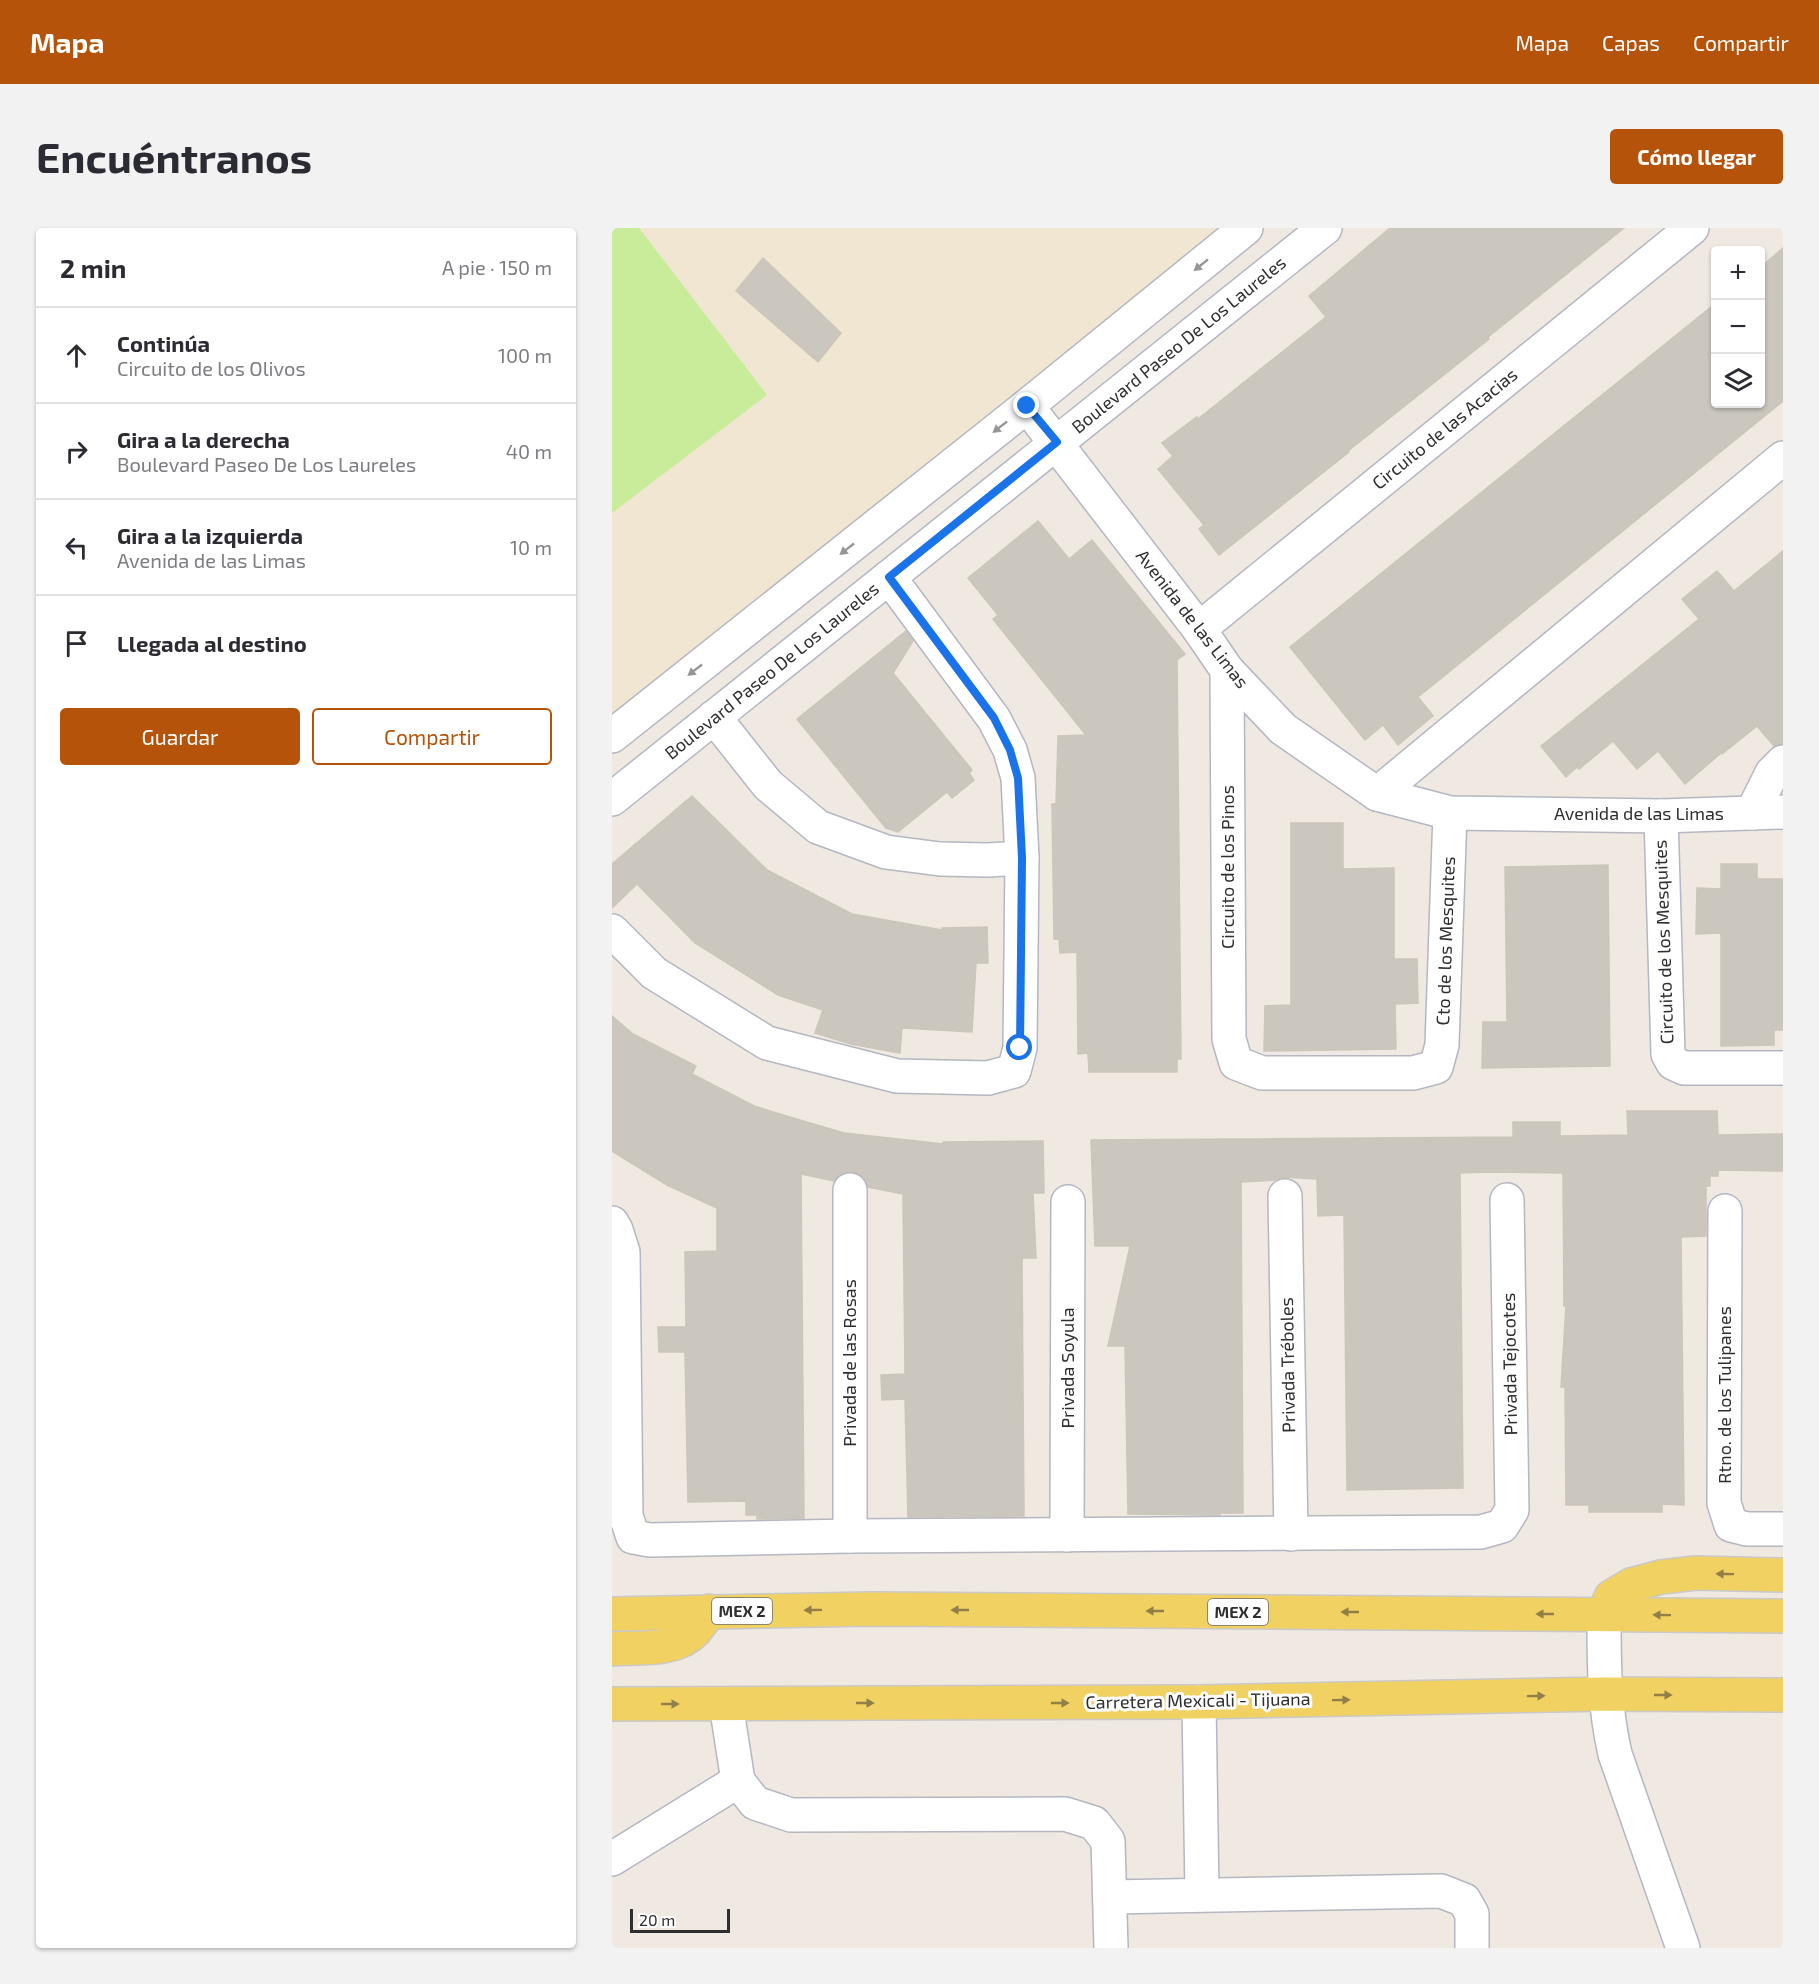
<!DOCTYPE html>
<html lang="es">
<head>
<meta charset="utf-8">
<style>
	body { margin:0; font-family:"Exo 2",sans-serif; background:#f2f2f3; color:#2b2b33 }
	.controls { position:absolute; right:18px; top:18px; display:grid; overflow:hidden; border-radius:6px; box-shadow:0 2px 4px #0004 }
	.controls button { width:54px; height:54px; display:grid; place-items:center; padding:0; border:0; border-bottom:2px solid #e1e1e2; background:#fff; color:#2b2b33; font:30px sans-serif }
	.scale { position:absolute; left:18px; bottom:15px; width:100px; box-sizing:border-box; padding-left:6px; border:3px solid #2e2e2e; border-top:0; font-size:16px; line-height:21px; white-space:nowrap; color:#2e2e2e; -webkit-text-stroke:4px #fff; paint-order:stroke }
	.stop { position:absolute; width:18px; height:18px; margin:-14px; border:4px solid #1a73e8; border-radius:50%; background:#fff }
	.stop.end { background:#1a73e8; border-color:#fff; box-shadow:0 2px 6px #0008 }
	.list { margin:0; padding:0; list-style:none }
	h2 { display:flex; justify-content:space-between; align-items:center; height:78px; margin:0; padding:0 24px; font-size:26px }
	h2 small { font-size:20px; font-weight:400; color:#7c7c81 }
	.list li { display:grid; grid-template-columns:39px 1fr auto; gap:18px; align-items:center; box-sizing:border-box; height:96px; padding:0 24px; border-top:2px solid #e1e1e2 }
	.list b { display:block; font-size:22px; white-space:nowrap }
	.list p { margin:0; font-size:20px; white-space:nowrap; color:#7c7c81 }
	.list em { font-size:20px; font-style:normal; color:#7c7c81 }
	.actions { display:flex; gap:12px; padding:18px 24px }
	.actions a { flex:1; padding:14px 0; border:2px solid #b45309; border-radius:6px; text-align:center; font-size:21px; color:#b45309 }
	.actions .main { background:#b45309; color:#fff }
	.icon { flex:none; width:33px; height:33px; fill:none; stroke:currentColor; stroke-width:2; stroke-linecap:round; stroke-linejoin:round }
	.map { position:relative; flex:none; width:1171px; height:1720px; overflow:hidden; border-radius:6px }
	header { display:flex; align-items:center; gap:36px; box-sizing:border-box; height:84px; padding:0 30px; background:#b45309; color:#fff }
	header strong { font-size:28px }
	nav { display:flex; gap:33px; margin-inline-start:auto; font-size:21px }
	.intro { display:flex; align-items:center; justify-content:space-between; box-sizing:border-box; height:144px; padding:0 36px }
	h1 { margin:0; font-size:42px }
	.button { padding:15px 27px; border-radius:6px; background:#b45309; color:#fff; font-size:21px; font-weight:700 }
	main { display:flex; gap:36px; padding:0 36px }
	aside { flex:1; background:#fff; border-radius:6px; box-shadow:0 2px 4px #0004 }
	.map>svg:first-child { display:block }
</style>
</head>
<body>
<header>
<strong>Mapa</strong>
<nav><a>Mapa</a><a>Capas</a><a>Compartir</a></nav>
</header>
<div class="intro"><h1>Encuéntranos</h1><a class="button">Cómo llegar</a></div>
<main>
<aside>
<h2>2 min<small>A pie · 150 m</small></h2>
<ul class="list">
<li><svg class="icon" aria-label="ahead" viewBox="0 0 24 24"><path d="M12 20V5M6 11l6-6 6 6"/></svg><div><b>Continúa</b><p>Circuito de los Olivos</p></div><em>100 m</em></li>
<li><svg class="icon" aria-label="right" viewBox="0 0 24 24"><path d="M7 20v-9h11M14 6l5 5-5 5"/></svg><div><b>Gira a la derecha</b><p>Boulevard Paseo De Los Laureles</p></div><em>40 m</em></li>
<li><svg class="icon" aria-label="left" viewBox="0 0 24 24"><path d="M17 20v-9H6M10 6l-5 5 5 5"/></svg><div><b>Gira a la izquierda</b><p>Avenida de las Limas</p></div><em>10 m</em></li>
<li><svg class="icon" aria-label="arrive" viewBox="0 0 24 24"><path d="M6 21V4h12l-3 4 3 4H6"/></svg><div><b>Llegada al destino</b></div></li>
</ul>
<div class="actions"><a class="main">Guardar</a><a>Compartir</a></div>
</aside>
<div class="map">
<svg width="1171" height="1720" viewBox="0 0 1171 1720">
	<rect width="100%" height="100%" fill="#efe9e1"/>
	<!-- education -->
	<path fill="#f0e6d1" d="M0,0H644L0,518Z"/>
	<!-- pitch -->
	<path fill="#c9ec9a" d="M0,0H27L155,167L0,285Z"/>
	<!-- building -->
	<g fill="#cbc7bf" stroke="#cbc5ba" stroke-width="1.5">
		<path d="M778,0H1012L876,109L877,111L736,223L737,224L607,327L587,301L592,297L546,241L561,228L550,215L585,189L586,191L714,89L697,68Z"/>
		<path d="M1171,20V173L806,469L821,488L786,517L771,497L753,512L678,419L1104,75V176H1149V39Z"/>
		<path d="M151,30L229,105L206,134L124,63Z"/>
		<path d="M426,293L457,331L480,312L573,426L565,432L569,831H565V844H477L476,825L466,826L465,724L448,725L447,711H442L440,576H444L446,508L474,507L381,391L386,387L356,350Z"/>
		<path d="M1171,323V516L1162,518L1145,498L1110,526L1109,525L1073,556L1046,523L1025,541L1001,513L967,541L965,539L954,549L929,518L1087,391L1070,371L1105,343L1122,363Z"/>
		<path d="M294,403L301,413L281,445L360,542L357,545L362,552L340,570L335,564L286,604L274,600L185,491Z"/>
		<path d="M80,568L155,642L240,686L330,702V700L375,699L376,735H364L360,804L290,800L288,825L239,816L203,805L211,782L166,767L83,715L25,656L0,680V636Z"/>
		<path d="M679,595H731V641L782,640V731H805L806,775L783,776L784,821L652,823L653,778L679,777Z"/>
		<path d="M1109,636H1145V651H1171V802H1162V817L1109,818V705L1084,706L1085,660L1109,661Z"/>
		<path d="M996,637L998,838L870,840L871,794H895L893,639Z"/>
		<path d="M0,788L21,806L84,838L80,846L142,878L171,887L232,905L331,916V914L431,913L432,965H421L424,1030H410L412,1288L296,1289L293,1171L270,1172L269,1147L293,1146L291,966L256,959L254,952L248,946L239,943L229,946L222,953L189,946L192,1290L145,1291V1287H134V1273L76,1274L73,1124H47L46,1099H74L73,1024L105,1023V980L55,957L0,923Z"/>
		<path d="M1015,883H1105L1106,907L1171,906V943L1106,942V948H1098V958H1094V1008L1069,1009L1072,1277L1050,1276V1284H977V1277H954L953,1159H949L954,1078H952L951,945L877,944L848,945L851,1260L735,1262L732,987L706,988L705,951L672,949L663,952L629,954L631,1285H608V1287L516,1286L513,1118H496L518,1018H483L479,912L901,909V894H948V908L1016,907Z"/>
	</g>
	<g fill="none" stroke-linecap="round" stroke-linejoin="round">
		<!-- minor casing -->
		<g stroke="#b4b7c1" stroke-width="36">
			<g id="minor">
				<path d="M415,178L587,401L615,442L671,501L765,566L838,585L1049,588L1171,584"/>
				<path d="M587,401L1080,0"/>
				<path d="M615,442L617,811L624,835L650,845H801L824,839L830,817L838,585"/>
				<path d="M102,489L156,557L206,599L274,624L328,631L376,632L410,630"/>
				<path d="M0,508L415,178L634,0"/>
				<path d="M765,566L1171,230"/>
				<path d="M0,571L713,0"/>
				<path d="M1140,585L1160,545L1171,534"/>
				<path d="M1049,588L1056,826L1061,835L1072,840H1171"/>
				<path d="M0,703L42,745L155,815L285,848L376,850L402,843L408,820L410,630L406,550L398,522L382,491L277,349"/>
				<path d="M238,962V1308"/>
				<path d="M673,968L679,1306"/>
				<path d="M1113,983L1112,1275L1119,1297L1135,1301H1171"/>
				<path d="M0,995L4,1002L11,1024L14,1288L21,1309L38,1312L238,1308L869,1304L890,1298L900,1282L895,972"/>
				<path d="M455,1307L456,974"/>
				<path d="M992,1386C992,1436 992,1478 1003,1526L1071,1720"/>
				<path d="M587,1474L590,1666"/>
				<path d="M114,1476L126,1553L143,1575L179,1587L453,1586L482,1595L496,1613L499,1720"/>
				<path d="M0,1631L126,1553"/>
				<path d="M498,1669L829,1663L852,1672L860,1686V1720"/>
			</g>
		</g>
		<!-- major casing -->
		<g stroke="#c9c9c9" stroke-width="36">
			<g id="major">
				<path d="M0,1386L260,1381L1171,1388"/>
				<path d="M992,1386L999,1369L1019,1357L1049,1349L1083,1345L1171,1347"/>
				<path d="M0,1421C26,1419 63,1424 83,1403C88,1397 93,1390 97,1383"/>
				<path d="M0,1476L587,1474L993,1466L1171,1467"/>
			</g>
		</g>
		<!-- minor -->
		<use href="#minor" stroke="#fff" stroke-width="33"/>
		<!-- major -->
		<use href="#major" stroke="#f2d163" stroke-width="33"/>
	</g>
	<!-- one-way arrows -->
	<defs><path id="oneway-solid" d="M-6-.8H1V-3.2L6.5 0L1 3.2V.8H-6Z" transform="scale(1.5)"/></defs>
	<g fill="#969696">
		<use href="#oneway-solid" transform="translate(589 37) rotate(141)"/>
		<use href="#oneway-solid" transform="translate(388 199) rotate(142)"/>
		<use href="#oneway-solid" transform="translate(235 321) rotate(142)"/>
		<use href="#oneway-solid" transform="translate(83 442) rotate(142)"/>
	</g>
	<g fill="#908048">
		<use href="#oneway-solid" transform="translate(1113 1346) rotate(-179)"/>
		<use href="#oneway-solid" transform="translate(201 1382) rotate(179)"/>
		<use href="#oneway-solid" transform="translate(348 1382) rotate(-180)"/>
		<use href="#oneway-solid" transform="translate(543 1383) rotate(-180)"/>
		<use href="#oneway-solid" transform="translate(738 1384) rotate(-180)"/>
		<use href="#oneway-solid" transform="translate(933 1386) rotate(-180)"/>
		<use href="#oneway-solid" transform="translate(1050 1387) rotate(-179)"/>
		<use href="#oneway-solid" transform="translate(1051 1467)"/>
		<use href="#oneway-solid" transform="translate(924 1468) rotate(-1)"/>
		<use href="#oneway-solid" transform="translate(729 1472) rotate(-1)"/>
		<use href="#oneway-solid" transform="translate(253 1475)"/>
		<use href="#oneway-solid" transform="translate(448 1475)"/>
		<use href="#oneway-solid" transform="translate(58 1476)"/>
	</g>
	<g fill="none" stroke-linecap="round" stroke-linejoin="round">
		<!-- route -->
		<path stroke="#1a73e8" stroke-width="8" d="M408,820L410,630L406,550L398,522L382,490L277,349L445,214L415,178"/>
	</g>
	<g text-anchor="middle" stroke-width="6" stroke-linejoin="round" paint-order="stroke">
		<!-- shield labels -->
		<g fill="#fff" stroke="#6d6d6d" stroke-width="1.5">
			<rect x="100" y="1370" width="60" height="26" rx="4.5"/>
			<rect x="596" y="1371" width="60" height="26" rx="4.5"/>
		</g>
		<g font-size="16" font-weight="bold" fill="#2e2e2e">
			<text x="130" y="1389">MEX 2</text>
			<text x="626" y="1390">MEX 2</text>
		</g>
		<!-- street labels -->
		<g font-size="18" fill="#2e2e2e" stroke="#fff">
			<text transform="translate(567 117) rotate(-39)" y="6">Boulevard Paseo De Los Laureles</text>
			<text transform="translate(833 201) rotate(-39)" y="6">Circuito de las Acacias</text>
			<text transform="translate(580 391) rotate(52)" y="6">Avenida de las Limas</text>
			<text transform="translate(160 443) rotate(-39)" y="6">Boulevard Paseo De Los Laureles</text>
			<text x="1027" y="592">Avenida de las Limas</text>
			<text transform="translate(616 639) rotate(-90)" y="6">Circuito de los Pinos</text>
			<text transform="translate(834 713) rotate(-88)" y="6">Cto de los Mesquites</text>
			<text transform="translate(1052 714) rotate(-92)" y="6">Circuito de los Mesquites</text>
			<text transform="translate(238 1135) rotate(-90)" y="6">Privada de las Rosas</text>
			<text transform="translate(898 1136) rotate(-91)" y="6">Privada Tejocotes</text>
			<text transform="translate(676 1137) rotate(-91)" y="6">Privada Tréboles</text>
			<text transform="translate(456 1140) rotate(-90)" y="6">Privada Soyula</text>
			<text transform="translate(1113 1167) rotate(-90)" y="6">Rtno. de los Tulipanes</text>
			<text transform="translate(586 1473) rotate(-1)" y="6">Carretera Mexicali - Tijuana</text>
		</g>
	</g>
</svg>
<div class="controls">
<button>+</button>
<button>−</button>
<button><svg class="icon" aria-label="layers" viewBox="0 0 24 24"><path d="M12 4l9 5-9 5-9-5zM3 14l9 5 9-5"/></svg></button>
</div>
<div class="scale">20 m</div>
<div class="stop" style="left:408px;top:820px"></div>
<div class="stop end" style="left:415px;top:178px"></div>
</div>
</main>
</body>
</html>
